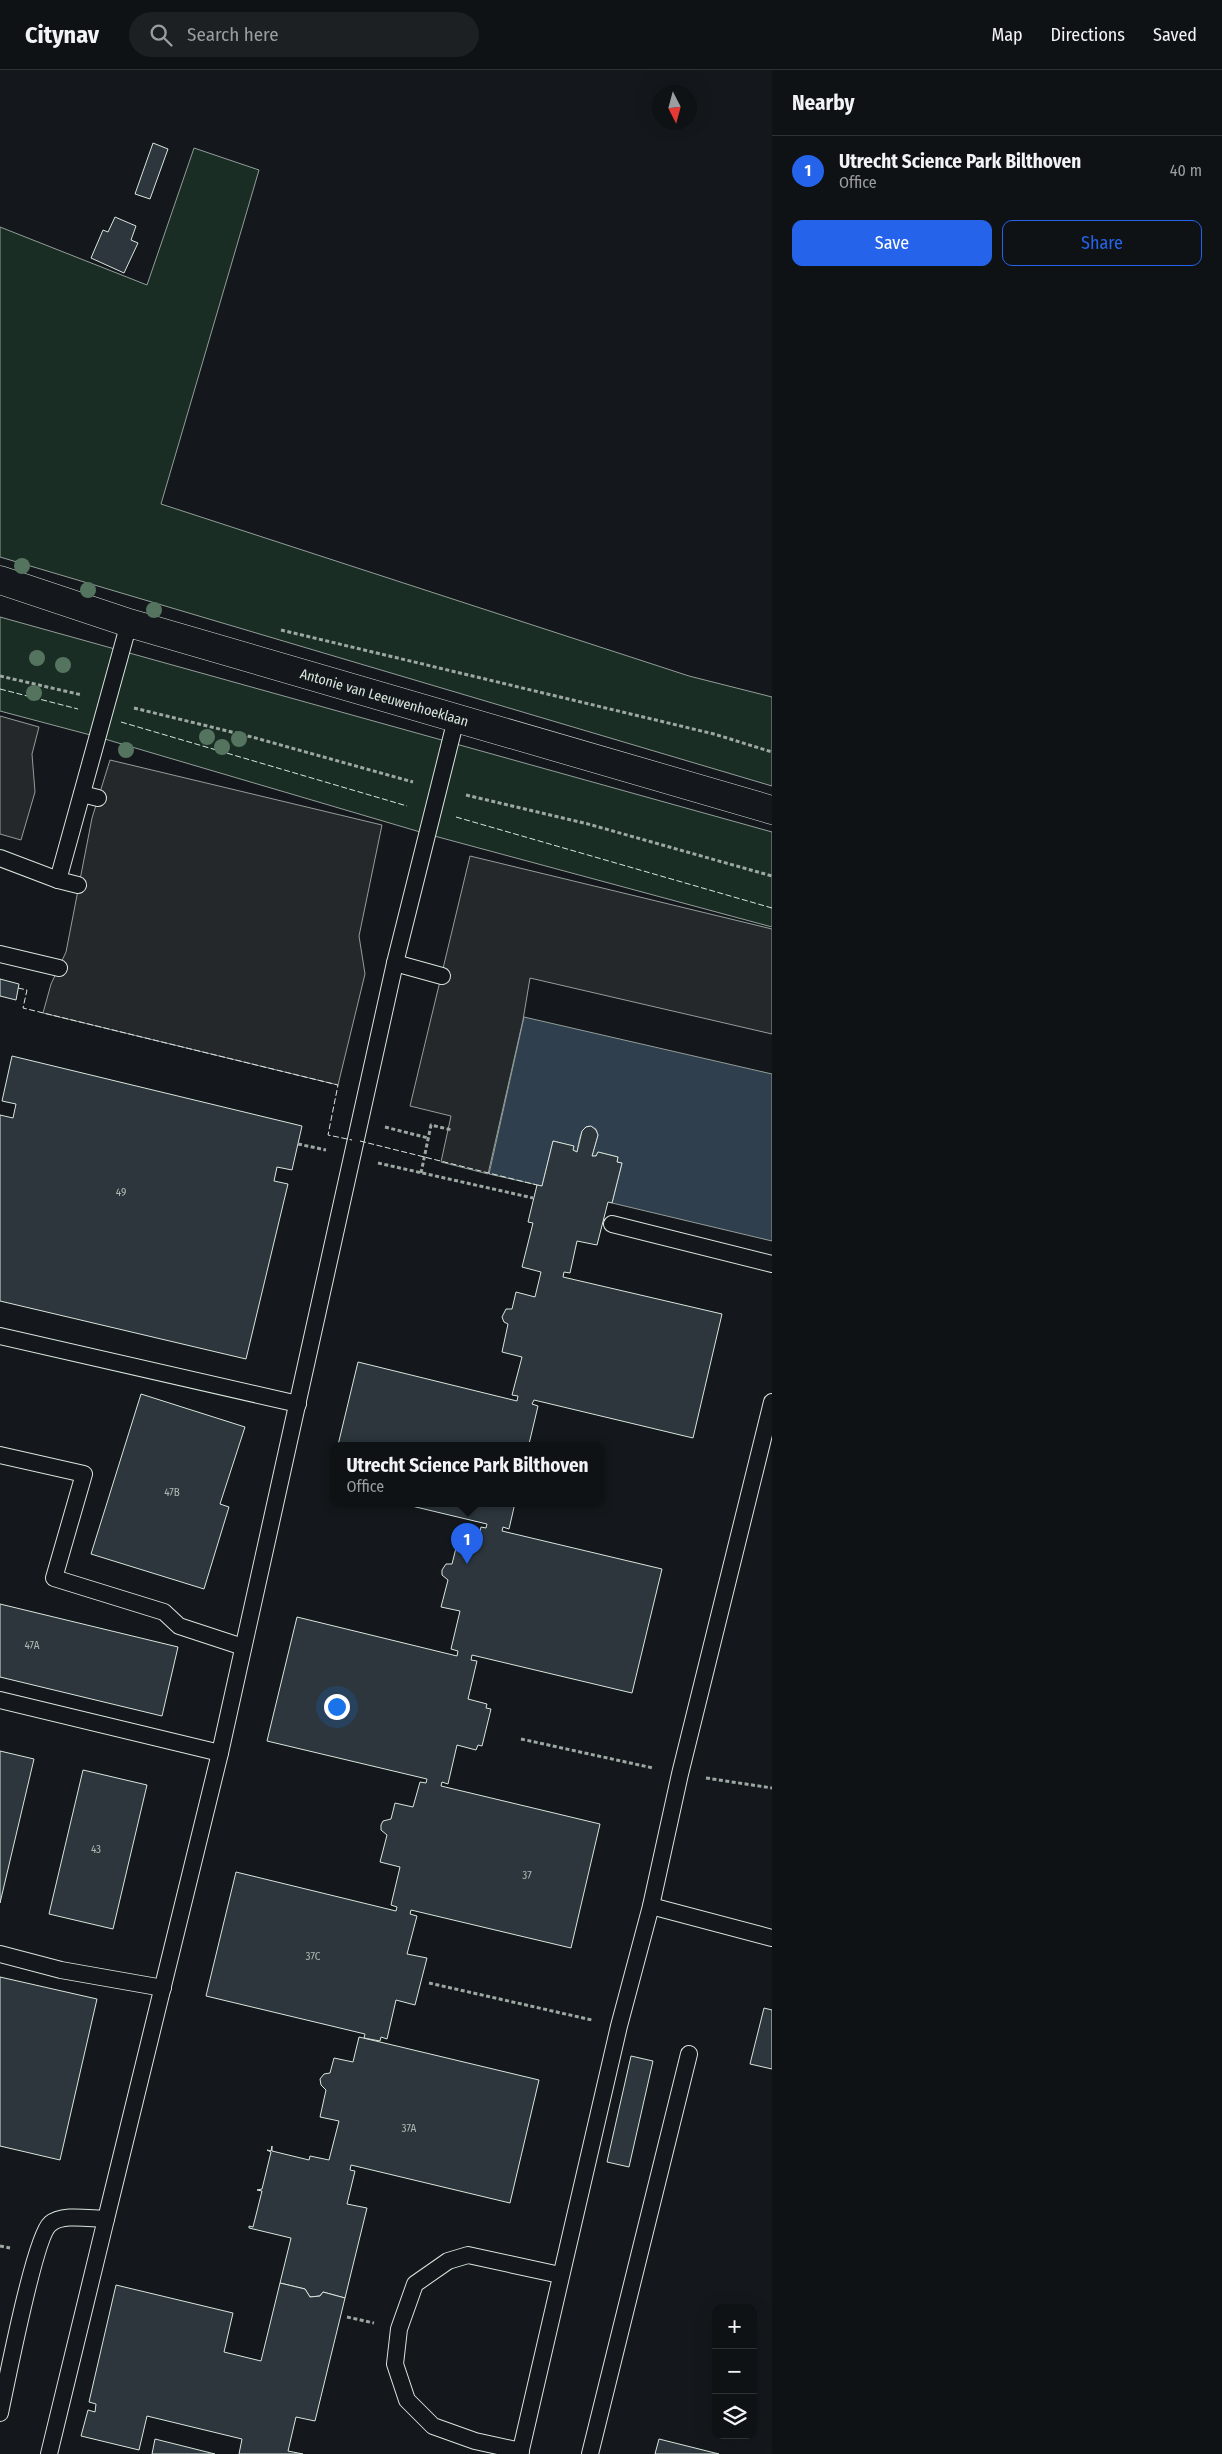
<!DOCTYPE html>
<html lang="en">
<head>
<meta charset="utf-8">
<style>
	body { margin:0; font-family:"Fira Sans Condensed",sans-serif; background:#1d2022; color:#f1f3f6 }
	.controls { position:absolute; right:15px; bottom:15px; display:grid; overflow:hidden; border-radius:10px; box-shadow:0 5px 20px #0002 }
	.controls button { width:45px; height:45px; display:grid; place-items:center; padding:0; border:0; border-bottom:1px solid #2f3234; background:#0f1215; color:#f1f3f6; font:25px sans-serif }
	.compass { position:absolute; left:652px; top:15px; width:45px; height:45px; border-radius:50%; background:#0f1215; box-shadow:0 5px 20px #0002; rotate:174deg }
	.you { position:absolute; left:336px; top:1636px; width:18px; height:18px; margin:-12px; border:4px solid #fff; border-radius:50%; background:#1a73e8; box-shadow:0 0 0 8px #1a73e833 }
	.badge { display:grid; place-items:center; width:32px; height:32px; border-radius:50%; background:#2563eb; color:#fff; font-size:16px; font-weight:700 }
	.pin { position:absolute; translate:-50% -41px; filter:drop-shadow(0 1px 2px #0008) }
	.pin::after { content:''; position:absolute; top:26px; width:18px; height:15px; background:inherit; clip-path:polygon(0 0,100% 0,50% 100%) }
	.popup { position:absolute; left:330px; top:1372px; width:275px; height:65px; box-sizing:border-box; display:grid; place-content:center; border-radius:10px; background:#0f1215; filter:drop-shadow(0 1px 4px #0005); font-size:16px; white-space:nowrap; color:#9b9ea0 }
	.popup b { font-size:19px; color:#f1f3f6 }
	.popup::after { content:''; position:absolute; left:50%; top:100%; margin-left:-10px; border:10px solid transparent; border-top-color:#0f1215 }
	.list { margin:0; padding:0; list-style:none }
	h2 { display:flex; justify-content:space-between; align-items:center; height:65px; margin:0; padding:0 20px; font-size:21px }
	h2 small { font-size:16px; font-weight:400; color:#9b9ea0 }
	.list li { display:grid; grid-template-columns:32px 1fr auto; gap:15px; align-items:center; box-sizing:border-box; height:70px; padding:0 20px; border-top:1px solid #2f3234 }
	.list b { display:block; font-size:19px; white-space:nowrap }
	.list p { margin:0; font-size:16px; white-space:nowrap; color:#9b9ea0 }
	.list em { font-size:16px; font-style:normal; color:#9b9ea0 }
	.actions { display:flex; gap:10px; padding:15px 20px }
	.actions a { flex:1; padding:11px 0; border:1px solid #2563eb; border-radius:10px; text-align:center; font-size:18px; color:#2563eb }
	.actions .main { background:#2563eb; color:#fff }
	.icon { flex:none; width:28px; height:28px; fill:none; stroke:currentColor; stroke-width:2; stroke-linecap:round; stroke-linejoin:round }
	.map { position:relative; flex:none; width:772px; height:2384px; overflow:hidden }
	header { display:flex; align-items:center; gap:30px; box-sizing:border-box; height:70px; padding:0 25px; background:#0f1215; border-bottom:1px solid #2f3234 }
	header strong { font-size:24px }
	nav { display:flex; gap:28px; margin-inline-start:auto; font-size:18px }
	.search { width:350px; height:45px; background:#1d2022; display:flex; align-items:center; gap:12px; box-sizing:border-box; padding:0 18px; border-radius:28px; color:#9b9ea0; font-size:19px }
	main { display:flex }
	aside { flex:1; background:#0f1215 }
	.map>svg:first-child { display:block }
</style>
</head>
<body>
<header>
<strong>Citynav</strong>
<div class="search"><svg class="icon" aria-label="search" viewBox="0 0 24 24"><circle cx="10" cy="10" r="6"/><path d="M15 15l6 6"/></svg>Search here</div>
<nav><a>Map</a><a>Directions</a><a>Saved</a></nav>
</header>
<main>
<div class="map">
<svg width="772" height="2384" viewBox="0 0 772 2384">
	<rect width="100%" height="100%" fill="#14181c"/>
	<!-- green -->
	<g fill="#1a2d24" stroke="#939e99">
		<path d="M194,78L259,100L161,434L689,606L772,627V716L0,487V157L147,215Z"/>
		<path d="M0,547L772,762V857L427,764L98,667L0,641Z"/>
	</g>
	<!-- parking -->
	<g fill="#24282b" stroke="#939e99">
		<path d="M0,646L39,657L32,684L35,722L21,770L0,764Z"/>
		<path d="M110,690L382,755L359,866L365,904L338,1015L43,943L51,914L66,882L92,748Z"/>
		<path d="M470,786L772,859V964L530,908L523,950L488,1104L441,1092L451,1046L410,1036Z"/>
	</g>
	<!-- water -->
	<path fill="#2f3f4d" stroke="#939e99" d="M524,947L772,1004V1171L612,1133L622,1093L617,1092L618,1087L598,1082L596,1086H592L598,1065L596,1059C581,1048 579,1072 577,1082L573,1080V1076L553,1071L542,1116L489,1104Z"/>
	<!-- building -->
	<g fill="#2c363c" stroke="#d8e6dc">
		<path d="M153,73L168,79L150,129L135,124Z"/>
		<path d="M115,147L136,156L131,170L138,173L124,203L91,188L103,160L108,162Z"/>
		<path d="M0,909L19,914L16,930L0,926Z"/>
		<path d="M12,986L302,1056L292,1100L277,1097L274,1111L288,1114L246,1289L0,1231V1045L13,1048L16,1034L2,1031Z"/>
		<path d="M591,1056L596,1060L598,1065L592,1086H596L598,1082L618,1087L617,1092L622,1093L612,1133L608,1132L597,1175L577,1171L570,1203L564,1202L563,1207L722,1244L693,1368L534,1330L532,1334L538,1336L529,1374L535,1375H338L358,1292L517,1331L518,1326L512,1325L522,1287L502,1282L508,1254L504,1252L502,1247L506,1239H512L516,1222L535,1227L541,1202L522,1197L533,1153L528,1152L537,1115L542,1116L553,1071L574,1076L573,1080L577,1082L582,1061L586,1057Z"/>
		<path d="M141,1324L245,1357L220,1434L229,1437L204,1519L91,1484Z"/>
		<path d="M399,1433H515L509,1459L503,1457L502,1461L662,1499L632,1623L472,1585L471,1590L477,1591L468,1629L487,1634L486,1638L491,1639L482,1676L478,1675L476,1680L457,1675L448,1714L442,1712L441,1716L600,1754L571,1878L411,1840L410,1844L417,1846L407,1884L427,1888L415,1935L396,1930L387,1969L381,1967L380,1971L364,1968L365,1964L206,1926L236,1802L396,1841L397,1837L391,1835L400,1797L380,1792L387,1765L381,1760V1755L383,1751L391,1749L395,1733L413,1737L420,1712L426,1713L427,1709L267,1671L297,1547L457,1586L458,1581L451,1579L460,1541L441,1537L448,1510L442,1505V1500L446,1494H452L456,1478L475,1482L481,1457L486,1458L487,1454Z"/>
		<path d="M0,1534L178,1577L162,1646L0,1607Z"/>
		<path d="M0,1681L34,1689L0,1833Z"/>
		<path d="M83,1700L147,1715L113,1859L49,1844Z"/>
		<path d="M0,1907L97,1929L60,2090L0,2076Z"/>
		<path d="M764,1938L772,1940V1999L750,1994Z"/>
		<path d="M359,1967L539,2010L510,2133L351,2095L350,2100L355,2101L347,2134L367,2138L345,2228L323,2222L320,2226L310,2227L305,2219L280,2213L291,2168L249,2158V2156L253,2157L262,2121L257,2120L262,2119L271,2082L267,2080L271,2081L272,2076V2081L309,2090L310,2086L329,2090L339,2051L320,2047L326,2020L321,2015L320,2009L324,2004L330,2003L334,1988L353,1992Z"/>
		<path d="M631,1986L653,1991L629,2097L607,2092Z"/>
		<path d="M280,2213L305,2219L310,2227L320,2226L323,2222L345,2228L315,2351L296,2347L288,2381L303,2384H239L242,2369L147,2346L139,2380L81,2366L88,2340L95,2342L96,2334L89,2332L116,2215L233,2243L224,2282L261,2291Z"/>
		<path d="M155,2369L215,2384H152Z"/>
		<path d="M659,2369L719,2384H655Z"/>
	</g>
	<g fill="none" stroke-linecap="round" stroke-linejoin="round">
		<!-- lane casing -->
		<g stroke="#d8e6dc" stroke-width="18">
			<g id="lane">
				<path d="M82,724L98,728"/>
				<path d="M0,788L58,810L78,815"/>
				<path d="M58,810L129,553"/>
				<path d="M0,884L59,898"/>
				<path d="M395,893L442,906"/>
				<path d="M612,1154L772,1194"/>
				<path d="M0,1266L298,1334"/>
				<path d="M0,1385L84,1404L54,1508L164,1542L179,1556L243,1577"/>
				<path d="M0,1630L220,1683"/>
				<path d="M651,1836L772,1868"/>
				<path d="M0,1884L61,1900L163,1918"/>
				<path d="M0,2343C6,2315 35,2166 50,2154C62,2143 91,2149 106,2149L220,1683L395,893L456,649"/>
				<path d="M521,2381L475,2371L433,2356L407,2330L395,2294L399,2259L415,2214L448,2191L468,2185L560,2205"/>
				<path d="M49,2384L106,2149"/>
				<path d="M520,2384L619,1956L651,1836L680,1704L772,1332"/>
				<path d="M590,2384L689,1984"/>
			</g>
		</g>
		<!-- street casing -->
		<g stroke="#d8e6dc" stroke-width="29">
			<g id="street">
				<path id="s1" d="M0,510L129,553L772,740"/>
			</g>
		</g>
		<!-- path -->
		<g stroke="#9da8a2" stroke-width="3" stroke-dasharray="4 2.5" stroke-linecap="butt">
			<path d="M281,560L714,664L772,682"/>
			<path d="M0,606L82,625"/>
			<path d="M134,638L252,667L413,712"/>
			<path d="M466,725L588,754L772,806"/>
			<path d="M385,1057L428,1068"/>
			<path d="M298,1074L326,1080"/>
			<path d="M378,1093L533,1128"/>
			<path d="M421,1103L431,1055L452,1060"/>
			<path d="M521,1669L653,1698"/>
			<path d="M706,1708L772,1718"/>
			<path d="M429,1913L592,1950"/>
			<path d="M0,2176L10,2178"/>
			<path d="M347,2247L374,2253"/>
		</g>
		<!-- lane -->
		<use href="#lane" stroke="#14181c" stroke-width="16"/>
		<!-- street -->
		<use href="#street" stroke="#14181c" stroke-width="28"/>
		<!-- fence -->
		<g stroke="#d8e6dc" stroke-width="1" stroke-dasharray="6 2.5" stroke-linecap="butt">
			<path d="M0,619L78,639"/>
			<path d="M121,652L407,736"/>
			<path d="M456,747L772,838"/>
			<path d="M18,918L27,920L23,938L338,1015L328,1065L352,1070"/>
			<path d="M360,1071L537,1115"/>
		</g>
	</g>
	<!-- trees -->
	<g fill="#55745f">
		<circle cx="22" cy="496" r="8"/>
		<circle cx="88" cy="520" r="8"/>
		<circle cx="154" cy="540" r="8"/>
		<circle cx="37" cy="588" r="8"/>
		<circle cx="63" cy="595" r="8"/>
		<circle cx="34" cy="623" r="8"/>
		<circle cx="207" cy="667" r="8"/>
		<circle cx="239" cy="669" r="8"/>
		<circle cx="222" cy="677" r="8"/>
		<circle cx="126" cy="680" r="8"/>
	</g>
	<g text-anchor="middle" stroke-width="4" stroke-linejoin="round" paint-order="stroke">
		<!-- number labels -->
		<g font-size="11" fill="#adbab4">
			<text x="121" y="1126">49</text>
			<text x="172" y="1426">47B</text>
			<text x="32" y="1579">47A</text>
			<text x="96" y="1783">43</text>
			<text x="527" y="1809">37</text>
			<text x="313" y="1890">37C</text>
			<text x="409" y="2062">37A</text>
		</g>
		<!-- street labels -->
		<g font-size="14" fill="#d8e6dc" stroke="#14181c">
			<text dy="5" stroke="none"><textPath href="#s1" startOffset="402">Antonie van Leeuwenhoeklaan</textPath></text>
		</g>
	</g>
</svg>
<div class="controls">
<button>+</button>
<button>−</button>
<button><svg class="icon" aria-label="layers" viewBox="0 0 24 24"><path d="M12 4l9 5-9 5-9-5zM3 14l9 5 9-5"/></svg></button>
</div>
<svg class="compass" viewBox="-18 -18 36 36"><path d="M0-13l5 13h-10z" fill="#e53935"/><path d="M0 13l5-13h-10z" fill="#9b9ea0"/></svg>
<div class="you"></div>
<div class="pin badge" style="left:467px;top:1494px">1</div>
<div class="popup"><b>Utrecht Science Park Bilthoven</b>Office</div>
</div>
<aside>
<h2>Nearby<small></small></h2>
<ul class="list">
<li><span class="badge">1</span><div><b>Utrecht Science Park Bilthoven</b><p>Office</p></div><em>40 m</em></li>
</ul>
<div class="actions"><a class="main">Save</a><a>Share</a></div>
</aside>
</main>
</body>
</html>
